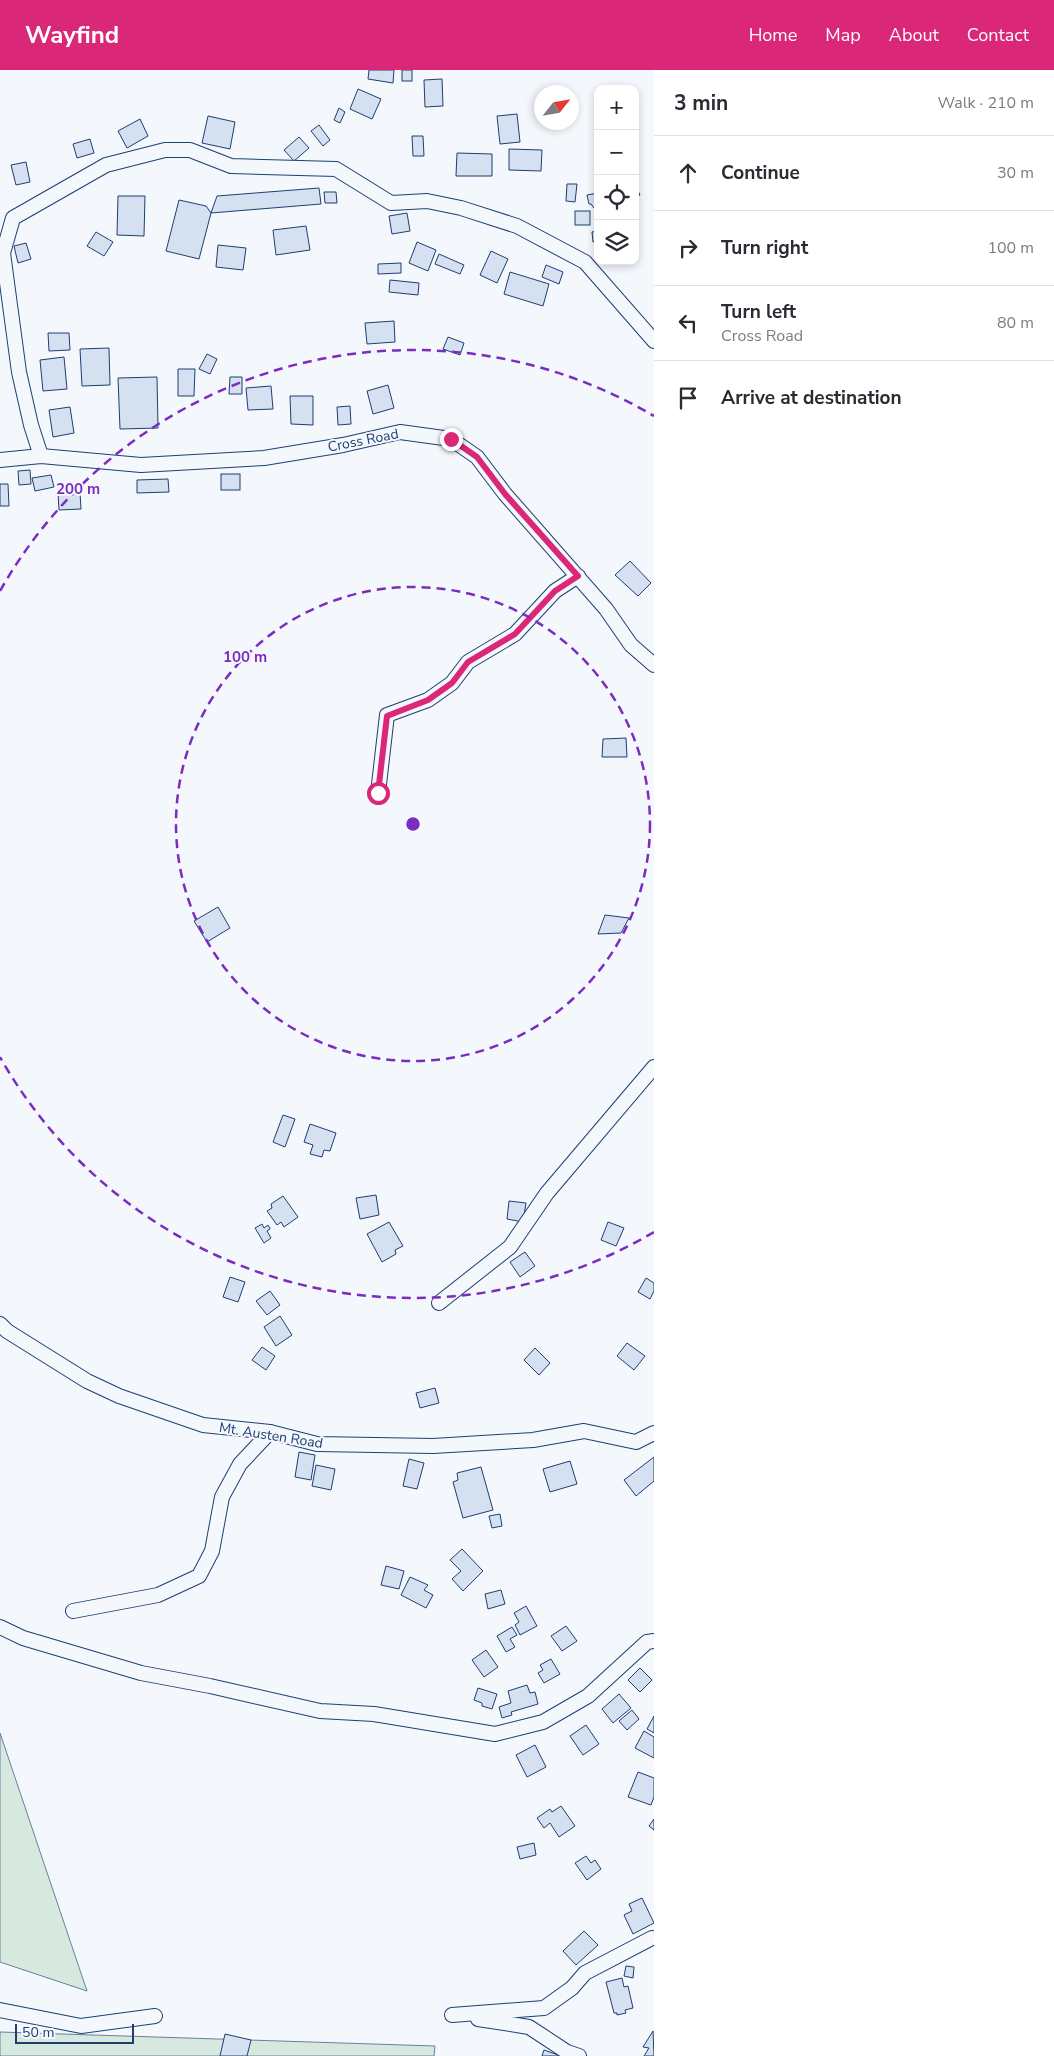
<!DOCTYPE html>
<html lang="en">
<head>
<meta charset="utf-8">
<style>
	body { margin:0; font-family:"Nunito Sans",sans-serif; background:#f2f2f3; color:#2b2b33 }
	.controls { position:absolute; right:15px; top:15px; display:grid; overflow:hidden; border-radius:10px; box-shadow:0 2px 8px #0003 }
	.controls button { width:45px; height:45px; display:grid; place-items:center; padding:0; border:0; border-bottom:1px solid #e1e1e2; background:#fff; color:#2b2b33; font:25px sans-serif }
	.compass { position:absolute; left:534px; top:15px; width:45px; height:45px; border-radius:50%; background:#fff; box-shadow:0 2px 8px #0003; rotate:59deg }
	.scale { position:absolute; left:15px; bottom:12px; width:119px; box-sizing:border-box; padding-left:5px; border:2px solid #1d3f73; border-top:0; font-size:14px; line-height:18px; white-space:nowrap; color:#1d3f73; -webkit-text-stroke:4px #f4f7fb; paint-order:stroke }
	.stop { position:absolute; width:15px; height:15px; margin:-11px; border:4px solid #db2777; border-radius:50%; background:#fff }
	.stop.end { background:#db2777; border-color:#fff; box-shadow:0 1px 5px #0008 }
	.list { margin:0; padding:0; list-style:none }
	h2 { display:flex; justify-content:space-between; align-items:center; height:65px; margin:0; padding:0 20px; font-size:21px }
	h2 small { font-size:16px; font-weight:400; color:#7c7c81 }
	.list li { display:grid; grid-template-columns:32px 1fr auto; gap:15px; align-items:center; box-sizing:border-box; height:75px; padding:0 20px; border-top:1px solid #e1e1e2 }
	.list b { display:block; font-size:19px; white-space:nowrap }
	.list p { margin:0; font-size:16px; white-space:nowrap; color:#7c7c81 }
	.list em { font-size:16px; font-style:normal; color:#7c7c81 }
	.icon { flex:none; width:28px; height:28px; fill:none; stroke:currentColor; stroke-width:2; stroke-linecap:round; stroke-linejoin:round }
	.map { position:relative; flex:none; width:654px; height:1986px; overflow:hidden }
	header { display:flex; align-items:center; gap:30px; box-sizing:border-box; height:70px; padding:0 25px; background:#db2777; color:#fff }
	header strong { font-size:24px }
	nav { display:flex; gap:28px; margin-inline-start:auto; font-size:18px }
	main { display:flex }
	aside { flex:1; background:#fff }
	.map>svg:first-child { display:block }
</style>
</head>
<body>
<header>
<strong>Wayfind</strong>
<nav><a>Home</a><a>Map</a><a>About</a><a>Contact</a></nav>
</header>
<main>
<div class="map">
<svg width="654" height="1986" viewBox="0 0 654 1986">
	<rect width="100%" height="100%" fill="#f4f7fb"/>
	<!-- green -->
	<g fill="#d7e8df" stroke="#687fa3">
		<path d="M0,1663L87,1921L0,1892Z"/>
		<path d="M0,1962L435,1976L434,1986H0Z"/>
	</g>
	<!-- building -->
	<g fill="#d5e0f0" stroke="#1d3f73">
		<path d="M369,0H394L393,13L368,9Z"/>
		<rect x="402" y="0" width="10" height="11"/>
		<path d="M442,9L443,36L425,37L424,10Z"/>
		<path d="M358,19L381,29L372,49L350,39Z"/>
		<path d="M339,38L345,42L340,53L334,50Z"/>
		<path d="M517,44L520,72L500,74L497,46Z"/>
		<path d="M208,46L235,52L230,79L202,73Z"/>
		<path d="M140,49L148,66L127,78L118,61Z"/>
		<path d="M319,55L330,70L323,76L311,61Z"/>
		<path d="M412,66H423L424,86H413Z"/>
		<path d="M299,67L309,78L294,91L284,80Z"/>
		<path d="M90,69L94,83L77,88L73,74Z"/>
		<path d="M509,79L542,80L541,101L509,100Z"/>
		<path d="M457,83L492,84V106H456Z"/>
		<path d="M26,92L30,112L16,115L11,95Z"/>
		<path d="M567,114H577L575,132L566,131Z"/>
		<path d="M635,115L640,125L635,127Z"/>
		<path d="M319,118L321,134L211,143L217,126Z"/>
		<path d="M324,122H336L337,133H325Z"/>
		<path d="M598,123V138H594L591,134H589L587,125Z"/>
		<path d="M118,126H145L144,166L117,165Z"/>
		<path d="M179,130L206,136L211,143L199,189L166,181Z"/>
		<rect x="575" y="141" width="15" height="14"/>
		<path d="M407,143L410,161L392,164L389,146Z"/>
		<path d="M306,156L310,180L276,185L273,160Z"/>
		<path d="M598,161V171L593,172L592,162Z"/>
		<path d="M96,162L113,172L104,186L87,176Z"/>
		<path d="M417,172L436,180L428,201L409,193Z"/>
		<path d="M26,173L31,189L18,193L14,176Z"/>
		<path d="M218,175L246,178L243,200L216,197Z"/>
		<path d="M491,181L508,189L497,213L480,205Z"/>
		<path d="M439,184L464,195L460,204L435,194Z"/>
		<path d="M401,193V203L378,204V194Z"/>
		<path d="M546,195L563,202L559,214L542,207Z"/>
		<path d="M510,202L549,214L543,236L504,224Z"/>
		<path d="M390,210L419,213L418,225L389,222Z"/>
		<path d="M394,251L395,272L367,274L365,253Z"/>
		<path d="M48,263H69L70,280L49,281Z"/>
		<path d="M448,267L464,273L460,285L443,279Z"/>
		<path d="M109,278L110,315L82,316L80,279Z"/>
		<path d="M207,284L217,289L210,304L199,299Z"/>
		<path d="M64,287L67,319L43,321L40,290Z"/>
		<path d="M178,299H195L194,326H178Z"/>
		<path d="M157,307L158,358L120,359L118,308Z"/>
		<path d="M230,307H242V324H229Z"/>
		<path d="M388,315L394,338L373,344L367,321Z"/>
		<path d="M271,316L273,339L248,340L246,318Z"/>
		<path d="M290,326H313V355L291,354Z"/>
		<path d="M350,336L351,354L338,355L337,337Z"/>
		<path d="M70,337L74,363L53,367L49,340Z"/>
		<path d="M30,400L31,414L19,415L18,401Z"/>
		<rect x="221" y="404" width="19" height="16"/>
		<path d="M51,405L54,417L35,421L32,408Z"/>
		<path d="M168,409L169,422L137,423V410Z"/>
		<path d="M0,414H8L9,436H0Z"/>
		<path d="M80,422L81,439L59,440L58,423Z"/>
		<path d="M630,491L651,513L638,526L615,505Z"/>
		<path d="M626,668L627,687H602L603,669Z"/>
		<path d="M218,837L230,858L207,872L194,851Z"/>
		<path d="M605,845L629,848L621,863L598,864Z"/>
		<path d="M283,1045L295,1049L285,1077L273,1072Z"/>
		<path d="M310,1054L336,1063L330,1081L324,1080L322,1087L310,1084L313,1075L304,1072Z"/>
		<path d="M376,1125L379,1145L360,1149L356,1128Z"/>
		<path d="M283,1126L298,1147L284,1157L281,1152L277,1155L267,1141L272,1138L271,1134Z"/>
		<path d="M509,1131L526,1133L523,1152L507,1149Z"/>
		<path d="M389,1152L403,1176L395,1180L396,1184L382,1192L367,1164Z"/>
		<path d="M608,1152L624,1158L616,1176L601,1170Z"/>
		<path d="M262,1154L264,1158L268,1155L270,1159L267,1161L271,1168L264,1173L255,1158Z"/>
		<path d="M525,1182L535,1196L520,1207L510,1192Z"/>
		<path d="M230,1207L245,1212L238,1232L223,1227Z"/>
		<path d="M646,1208L654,1213V1221L650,1229L638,1222Z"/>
		<path d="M270,1221L280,1235L267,1245L256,1231Z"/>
		<path d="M280,1246L292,1265L276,1276L264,1257Z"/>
		<path d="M627,1273L645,1286L634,1300L617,1286Z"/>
		<path d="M262,1277L275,1286L266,1300L252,1290Z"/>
		<path d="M535,1278L550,1293L539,1305L524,1290Z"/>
		<path d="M435,1318L439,1333L420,1338L416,1323Z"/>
		<path d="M299,1382L315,1385L311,1410L295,1407Z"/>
		<path d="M654,1387V1411L636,1426L624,1410Z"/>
		<path d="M409,1389L424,1393L417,1419L403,1416Z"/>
		<path d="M570,1391L577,1414L550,1422L543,1399Z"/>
		<path d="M316,1395L335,1399L331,1420L312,1416Z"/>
		<path d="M481,1397L493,1440L463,1448L453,1412L458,1410L457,1403Z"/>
		<path d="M500,1444L502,1456L492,1458L489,1446Z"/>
		<path d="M462,1479L483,1501L463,1521L452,1509L461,1501L450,1490Z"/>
		<path d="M386,1496L404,1501L399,1519L381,1515Z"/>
		<path d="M410,1507L428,1515L424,1520L433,1525L426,1538L401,1525Z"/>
		<path d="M501,1520L505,1534L488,1539L485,1524Z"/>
		<path d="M526,1536L537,1556L520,1565L515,1555L519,1552L514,1543Z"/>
		<path d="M566,1556L577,1571L562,1581L551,1566Z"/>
		<path d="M512,1557L517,1565L510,1569L515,1577L506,1582L497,1566Z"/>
		<path d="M486,1580L498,1597L484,1607L472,1590Z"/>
		<path d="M551,1589L560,1604L544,1613L538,1603L543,1600L540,1595Z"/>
		<path d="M640,1598L652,1610L640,1622L628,1610Z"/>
		<path d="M527,1615L530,1623L535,1622L538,1634L511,1642L512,1645L502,1648L499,1637L511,1633L508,1621Z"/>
		<path d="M478,1618L497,1624L492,1639L482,1636V1633L474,1630Z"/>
		<path d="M619,1624L631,1638L613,1653L602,1639Z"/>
		<path d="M632,1640L639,1649L627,1660L619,1651Z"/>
		<path d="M654,1646V1663L647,1659Z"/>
		<path d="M586,1655L599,1674L583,1685L570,1666Z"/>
		<path d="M644,1661L654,1667V1688L635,1678Z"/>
		<path d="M535,1675L546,1697L527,1707L516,1685Z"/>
		<path d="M638,1702L654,1708V1727L651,1735L628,1727Z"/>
		<path d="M561,1736L575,1756L559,1767L550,1753L544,1758L537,1748L550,1739L552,1742Z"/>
		<path d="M654,1749V1760L649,1756Z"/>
		<path d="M534,1773L536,1785L520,1789L517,1777Z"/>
		<path d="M586,1786L591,1793L595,1790L601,1799L587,1810L575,1793Z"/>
		<path d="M642,1828L654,1853L633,1864L624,1845L632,1841L629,1834Z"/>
		<path d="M584,1861L598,1875L576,1895L563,1881Z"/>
		<path d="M626,1896L634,1897L633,1908L624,1906Z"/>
		<path d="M622,1908L624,1917L628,1916L633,1938L625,1940L626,1943L617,1945V1943H614L606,1912Z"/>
		<path d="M653,1961L654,1986H644L649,1978L643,1977Z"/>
		<path d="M225,1964L251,1970L247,1986H220Z"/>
		<path d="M544,1980L561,1986H542Z"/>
	</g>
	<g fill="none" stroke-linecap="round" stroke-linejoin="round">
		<!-- minor casing -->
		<g stroke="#1d3f73" stroke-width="16">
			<g id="minor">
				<path d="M41,386L31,355L19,302L3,183L13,148L106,95L165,80H190L231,96L336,99L391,133L427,131L461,138L517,156L585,192L654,271"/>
				<path d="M0,390L41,386L141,395L264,388L343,375L400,362L451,369L477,387L505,424L606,539L631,575L654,595"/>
				<path d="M378,723L387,645L428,630L452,613L468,592L515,564L555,521L578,506"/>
				<path d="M439,1233L510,1177L547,1123L654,997"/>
				<path d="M0,1254L7,1261L87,1311L119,1326L203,1355L270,1362L317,1374L433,1376L533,1370L584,1361L636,1372L654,1363"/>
				<path d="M73,1541L158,1525L199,1506L212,1481L222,1427L240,1394L270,1362"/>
				<path d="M0,1557L23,1568L141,1603L210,1616L320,1641L374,1644L495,1664L543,1652L588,1626L647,1572L654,1571"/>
				<path d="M0,1940L81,1956L155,1946"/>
				<path d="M452,1945L544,1938L572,1918L585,1903L652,1868"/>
				<path d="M478,1949L529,1957L567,1982L579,1986"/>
			</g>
		</g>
		<!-- minor -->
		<use href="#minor" stroke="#f4f7fb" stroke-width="14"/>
	</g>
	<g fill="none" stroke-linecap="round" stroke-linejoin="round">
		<!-- route -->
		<path stroke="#db2777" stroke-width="6" d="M378,723L387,646L428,630L452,613L468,592L515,564L555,521L578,506L505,424L477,387L451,369"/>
	</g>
	<!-- distance rings -->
	<g fill="none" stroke="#7b2cbf" stroke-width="2.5" stroke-dasharray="9 6">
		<circle cx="413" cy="754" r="237"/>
		<path d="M654 1162A474 474 0 0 1 0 987M0 521A474 474 0 0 1 654 346"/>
	</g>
	<g text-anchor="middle" stroke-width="4" stroke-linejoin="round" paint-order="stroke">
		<!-- street labels -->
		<g font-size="14" fill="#1d3f73" stroke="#f4f7fb">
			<text transform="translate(363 370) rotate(-11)" y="5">Cross Road</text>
			<text transform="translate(271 1365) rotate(9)" y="5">Mt. Austen Road</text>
		</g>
	</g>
	<circle cx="413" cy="754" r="8" fill="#7b2cbf" stroke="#f4f7fb" stroke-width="2.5"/>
	<g font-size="15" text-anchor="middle" font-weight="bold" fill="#7b2cbf" stroke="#f4f7fb" stroke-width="4" stroke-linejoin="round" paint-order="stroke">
		<text x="78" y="424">200 m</text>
		<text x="245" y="592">100 m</text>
	</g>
</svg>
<div class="controls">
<button>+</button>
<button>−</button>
<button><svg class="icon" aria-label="locate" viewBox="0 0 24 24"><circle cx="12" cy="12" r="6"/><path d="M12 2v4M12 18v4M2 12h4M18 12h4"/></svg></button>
<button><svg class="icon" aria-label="layers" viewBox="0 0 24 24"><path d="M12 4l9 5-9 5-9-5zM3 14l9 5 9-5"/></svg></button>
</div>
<svg class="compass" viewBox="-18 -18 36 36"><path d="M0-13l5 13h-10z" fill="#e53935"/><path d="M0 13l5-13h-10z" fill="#7c7c81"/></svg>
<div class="scale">50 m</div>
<div class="stop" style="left:378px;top:723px"></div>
<div class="stop end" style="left:451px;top:369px"></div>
</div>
<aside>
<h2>3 min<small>Walk · 210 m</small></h2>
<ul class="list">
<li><svg class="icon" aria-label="ahead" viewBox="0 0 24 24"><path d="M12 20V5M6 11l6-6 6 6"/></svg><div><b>Continue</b></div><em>30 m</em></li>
<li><svg class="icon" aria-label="right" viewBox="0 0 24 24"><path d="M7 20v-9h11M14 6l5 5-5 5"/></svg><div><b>Turn right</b></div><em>100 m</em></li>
<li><svg class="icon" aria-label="left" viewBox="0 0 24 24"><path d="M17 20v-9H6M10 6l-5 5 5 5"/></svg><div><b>Turn left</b><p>Cross Road</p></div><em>80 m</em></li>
<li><svg class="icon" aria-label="arrive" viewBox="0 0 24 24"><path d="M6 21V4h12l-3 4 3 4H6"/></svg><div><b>Arrive at destination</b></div></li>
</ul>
</aside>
</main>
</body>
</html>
